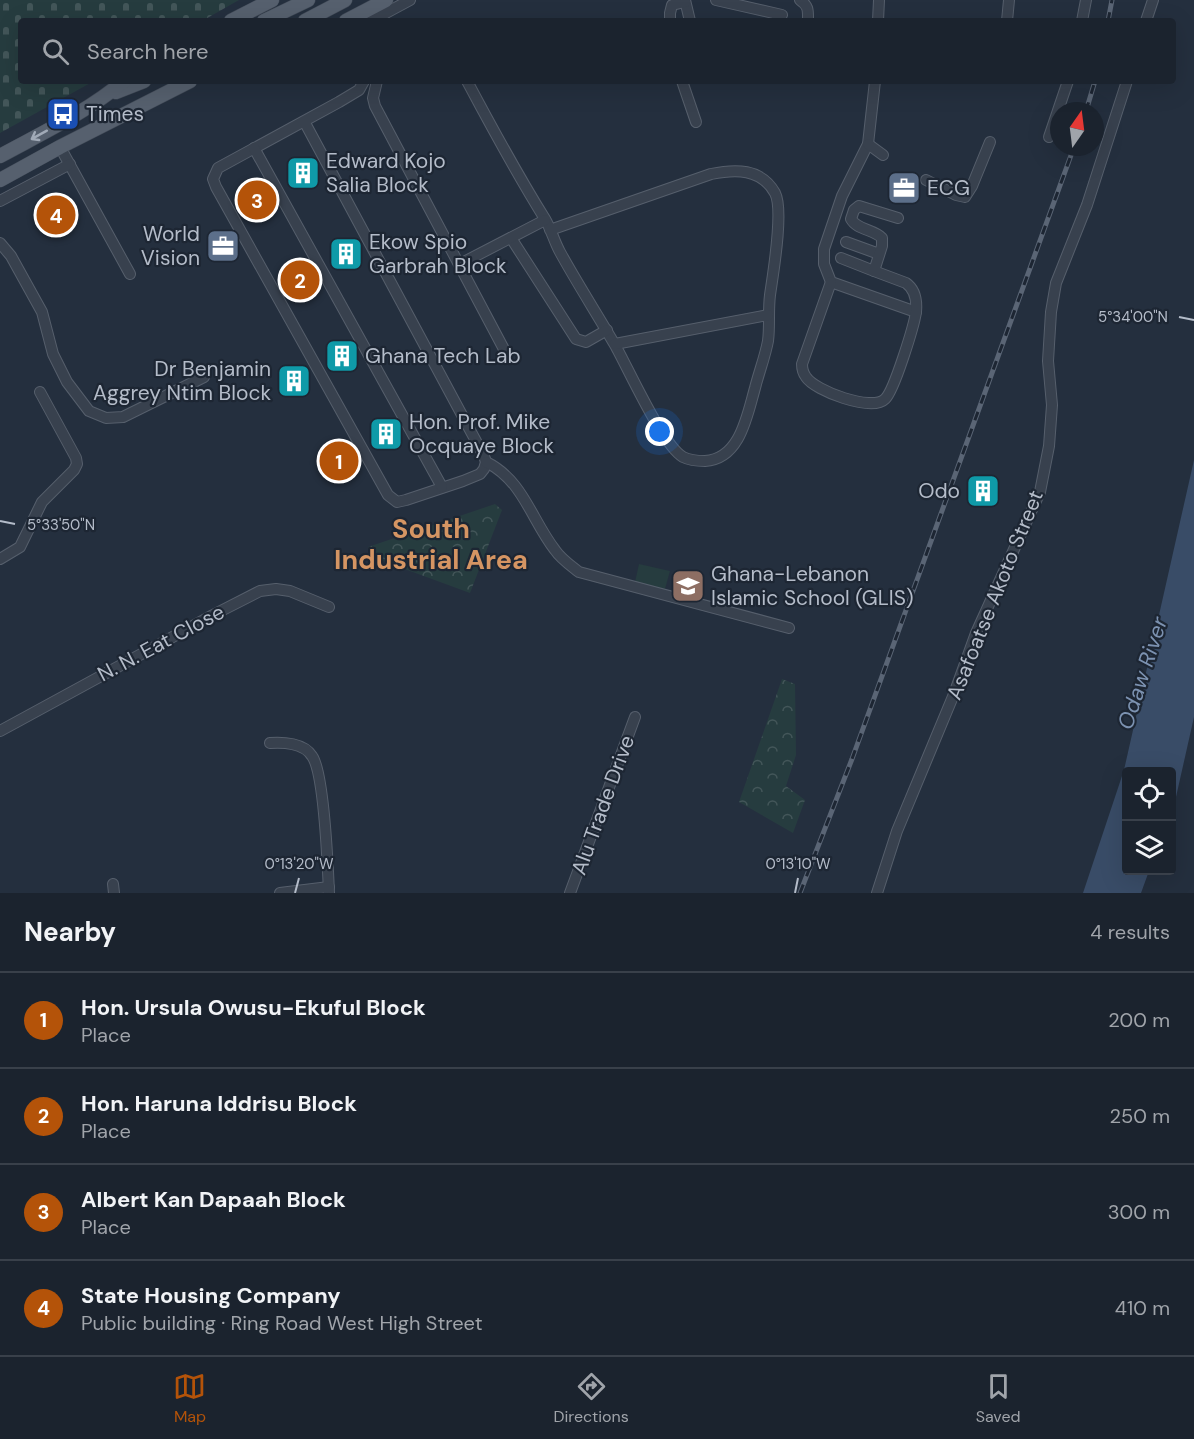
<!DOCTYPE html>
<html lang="en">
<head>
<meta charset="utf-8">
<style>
	body { margin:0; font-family:"DM Sans",sans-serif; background:#242b36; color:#f1f3f6 }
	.controls { position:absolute; right:18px; bottom:18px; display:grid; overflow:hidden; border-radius:6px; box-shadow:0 6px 24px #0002 }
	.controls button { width:54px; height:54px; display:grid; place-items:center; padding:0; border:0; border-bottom:2px solid #39404a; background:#1b232e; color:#f1f3f6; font:30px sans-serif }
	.compass { position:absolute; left:1050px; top:102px; width:54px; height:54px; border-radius:50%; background:#1b232e; box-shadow:0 6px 24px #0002; rotate:14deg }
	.you { position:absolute; left:660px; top:432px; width:21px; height:21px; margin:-15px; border:4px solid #fff; border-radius:50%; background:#1a73e8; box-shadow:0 0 0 9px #1a73e833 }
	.badge { display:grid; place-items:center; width:39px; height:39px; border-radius:50%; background:#b45309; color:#fff; font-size:20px; font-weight:700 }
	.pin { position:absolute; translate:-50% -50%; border:3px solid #fff; box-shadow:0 2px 6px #0006 }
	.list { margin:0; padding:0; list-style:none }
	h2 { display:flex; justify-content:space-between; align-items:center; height:78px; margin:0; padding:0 24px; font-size:26px }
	h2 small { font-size:20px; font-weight:400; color:#a0a4aa }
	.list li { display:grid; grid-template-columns:39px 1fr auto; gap:18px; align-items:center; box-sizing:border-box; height:96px; padding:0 24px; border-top:2px solid #39404a }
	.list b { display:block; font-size:22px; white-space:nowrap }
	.list p { margin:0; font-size:20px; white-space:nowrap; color:#a0a4aa }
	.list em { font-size:20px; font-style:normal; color:#a0a4aa }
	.icon { flex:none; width:33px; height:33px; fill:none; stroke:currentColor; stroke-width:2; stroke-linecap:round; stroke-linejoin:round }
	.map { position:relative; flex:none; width:1194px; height:893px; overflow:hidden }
	.search { position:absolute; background:#1b232e; box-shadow:0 6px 24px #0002; left:18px; right:18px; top:18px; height:66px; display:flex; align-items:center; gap:15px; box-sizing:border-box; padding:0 21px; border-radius:6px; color:#a0a4aa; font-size:22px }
	.sheet { height:462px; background:#1b232e }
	nav { display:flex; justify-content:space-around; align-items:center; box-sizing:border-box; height:84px; border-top:2px solid #39404a; background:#1b232e; font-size:16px; color:#a0a4aa }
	nav a { display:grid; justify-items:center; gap:3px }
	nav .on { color:#b45309 }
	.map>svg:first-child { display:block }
</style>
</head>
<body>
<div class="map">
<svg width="1194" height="893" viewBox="0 0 1194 893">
	<defs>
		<pattern id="forest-crowns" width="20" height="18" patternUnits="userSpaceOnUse" patternTransform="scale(1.5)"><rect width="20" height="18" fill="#263c3f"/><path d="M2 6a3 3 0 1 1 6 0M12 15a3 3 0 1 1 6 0" fill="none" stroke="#435659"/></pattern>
		<pattern id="cemetery-stones" width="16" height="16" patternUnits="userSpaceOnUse" patternTransform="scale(1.5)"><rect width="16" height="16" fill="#263c3f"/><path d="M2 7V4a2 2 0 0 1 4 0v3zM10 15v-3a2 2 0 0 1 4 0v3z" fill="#435659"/></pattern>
	</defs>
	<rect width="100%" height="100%" fill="#242f3e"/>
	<!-- forest -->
	<g fill="url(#forest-crowns)">
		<path d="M495,504L502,510L470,593L372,557L368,547Z"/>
		<path d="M782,679L795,684L796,755L786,786L805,800L793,833L739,802Z"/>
	</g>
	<!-- cemetery -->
	<path fill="url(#cemetery-stones)" d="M0,0H239L202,21H21V81H94L0,133Z"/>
	<!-- pitch -->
	<path fill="#263c3f" d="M639,564L670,571L665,589L635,582Z"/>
	<!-- water -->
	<path fill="#394c67" d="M1194,460V717L1176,797L1172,810V772H1126V870L1149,871L1141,893H1083L1124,770Z"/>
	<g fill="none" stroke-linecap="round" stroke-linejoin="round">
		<!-- minor casing -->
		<g stroke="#565f6c" stroke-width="12">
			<g id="minor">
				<path d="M685,0L690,21"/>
				<path d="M716,0L782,15"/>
				<path d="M800,0C809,6 808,11 808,21"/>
				<path d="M371,21L410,0"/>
				<path d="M670,21V13L672,5L685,2"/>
				<path d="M878,21L879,0"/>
				<path d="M1007,21L1009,0"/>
				<path d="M1082,21L1086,0"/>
				<path d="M1146,21L1153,0"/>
				<path d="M377,81L373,98L375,106L507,355"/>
				<path d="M467,81C492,128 517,174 545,219C551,229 554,241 560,252C577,283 597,314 615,345C628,368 663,446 683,457C689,460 698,461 705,461C740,459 747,416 755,388C759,372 765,357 768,341C770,326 768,311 770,295C773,274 784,210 775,193C761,168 735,169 711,174L550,230"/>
				<path d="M682,81L696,122"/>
				<path d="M875,81L868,144L842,196L824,249V264L831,282L916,312"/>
				<path d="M304,121L484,456L486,462L484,469L480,474L463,481L406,500L397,502L388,495L216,187L213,179L218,168L339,102L359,90L364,81"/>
				<path d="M1049,137L1068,81"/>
				<path d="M868,144L883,155"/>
				<path d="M60,147L130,274"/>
				<path d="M254,148L442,487"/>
				<path d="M926,180L956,195L965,197L972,186L990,142"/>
				<path d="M0,201L70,164"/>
				<path d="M511,238L576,339L586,342L607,330"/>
				<path d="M846,242L879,254"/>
				<path d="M0,243L11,256L42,312L53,354L67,382L89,411L106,418L123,417L204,377"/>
				<path d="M841,258L874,271"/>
				<path d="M460,264L545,220"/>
				<path d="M831,282L802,364C802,369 803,373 806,377C815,391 872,412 885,399C894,391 914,326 916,312C917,301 916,290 906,283L874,271L882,246V238C873,229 857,230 851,219L854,210L859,206L898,218"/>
				<path d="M615,344L768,315"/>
				<path d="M486,462C523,480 531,519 555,550C561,559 570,565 579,572L789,628"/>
				<path d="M0,559L20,547L42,502L74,470L77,464L76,458L40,392"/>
				<path d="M0,731L213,615L260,591L276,589L290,591L329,607"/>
				<path d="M270,743C283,742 304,743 312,756C324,772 328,869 329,893"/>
				<path d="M113,884L114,893"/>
				<path d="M280,893L329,887"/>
				<path d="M570,893L635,717"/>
				<path d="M877,893L897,831L954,694L976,633L1040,492L1049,446L1052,405L1048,361L1051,312L1056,283L1087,205L1127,81"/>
			</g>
		</g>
		<!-- major casing -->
		<g stroke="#414a57" stroke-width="15">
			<g id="major">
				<path d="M231,21L272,0"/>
				<path d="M264,21L308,0"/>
				<path d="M305,21L345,0"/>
				<path d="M346,21L386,0"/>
				<path d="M116,92L144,81"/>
				<path d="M0,156C42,133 87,112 124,81"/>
				<path d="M0,180L60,147L190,81"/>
			</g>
		</g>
		<!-- minor -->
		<use href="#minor" stroke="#38414e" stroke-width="10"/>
		<!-- major -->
		<use href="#major" stroke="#56606e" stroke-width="14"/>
		<!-- rail casing -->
		<g stroke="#5a6575" stroke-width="5">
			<g id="rail">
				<path d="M1108,21L1112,0"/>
				<path d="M1086,111L1095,81"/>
				<path d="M800,893L852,759L1074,147"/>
			</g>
		</g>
		<!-- rail -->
		<use href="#rail" stroke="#1d2633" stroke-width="3" stroke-dasharray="9" stroke-linecap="butt"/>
	</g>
	<!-- one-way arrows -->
	<defs><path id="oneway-shaft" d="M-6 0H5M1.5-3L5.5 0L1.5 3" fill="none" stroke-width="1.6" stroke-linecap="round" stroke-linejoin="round" transform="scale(1.5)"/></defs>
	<use stroke="#a1aab7" href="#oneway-shaft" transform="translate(39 135) rotate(151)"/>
	<!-- ticks -->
	<path fill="none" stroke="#b4bcc9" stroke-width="2" d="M1179,317L1194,320M0,521L15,524M295,893L299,878M795,893L798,878"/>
	<!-- icons -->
	<defs>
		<g id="bus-square" transform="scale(1.725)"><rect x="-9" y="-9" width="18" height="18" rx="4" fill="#1a4fb4" stroke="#1d2633"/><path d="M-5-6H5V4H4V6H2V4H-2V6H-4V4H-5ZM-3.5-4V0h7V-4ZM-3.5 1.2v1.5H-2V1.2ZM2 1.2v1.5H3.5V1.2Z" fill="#fff"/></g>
		<g id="building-square" transform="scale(1.725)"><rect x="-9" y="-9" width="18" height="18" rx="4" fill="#0f9aa8" stroke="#1d2633"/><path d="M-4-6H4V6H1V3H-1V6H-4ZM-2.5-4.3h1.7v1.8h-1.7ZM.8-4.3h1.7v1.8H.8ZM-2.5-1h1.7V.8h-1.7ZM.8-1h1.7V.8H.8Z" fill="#fff"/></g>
		<g id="office-square" transform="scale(1.725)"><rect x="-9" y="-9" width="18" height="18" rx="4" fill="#5c6f8a" stroke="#1d2633"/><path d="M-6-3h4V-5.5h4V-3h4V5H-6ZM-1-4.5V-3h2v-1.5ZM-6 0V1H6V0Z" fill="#fff"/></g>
		<g id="school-square" transform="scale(1.725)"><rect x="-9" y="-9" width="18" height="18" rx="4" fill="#8d6e63" stroke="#1d2633"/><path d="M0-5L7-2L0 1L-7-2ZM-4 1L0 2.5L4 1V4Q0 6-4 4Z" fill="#fff"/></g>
	</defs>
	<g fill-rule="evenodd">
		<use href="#bus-square" x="63" y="114"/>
		<use href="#building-square" x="303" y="173"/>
		<use href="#office-square" x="904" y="188"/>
		<use href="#office-square" x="223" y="246"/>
		<use href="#building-square" x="346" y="254"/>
		<use href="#building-square" x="342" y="356"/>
		<use href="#building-square" x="294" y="381"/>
		<use href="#building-square" x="386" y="434"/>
		<use href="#building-square" x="983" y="491"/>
		<use href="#school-square" x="688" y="586"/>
	</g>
	<g text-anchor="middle" stroke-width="4.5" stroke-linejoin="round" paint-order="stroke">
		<!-- poi labels -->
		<g font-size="21" fill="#b4bcc9" stroke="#1d2633" text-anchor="start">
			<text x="86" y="121">Times</text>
			<text x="326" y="168">Edward Kojo<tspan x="326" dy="24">Salia Block</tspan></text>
			<text x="927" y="195">ECG</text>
			<text x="200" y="241" text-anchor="end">World<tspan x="200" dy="24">Vision</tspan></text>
			<text x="369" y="249">Ekow Spio<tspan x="369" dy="24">Garbrah Block</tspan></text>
			<text x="365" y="363">Ghana Tech Lab</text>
			<text x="271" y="376" text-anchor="end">Dr Benjamin<tspan x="271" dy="24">Aggrey Ntim Block</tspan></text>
			<text x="409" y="429">Hon. Prof. Mike<tspan x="409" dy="24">Ocquaye Block</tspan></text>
			<text x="960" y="498" text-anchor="end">Odo</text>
			<text x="711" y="581">Ghana-Lebanon<tspan x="711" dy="24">Islamic School (GLIS)</tspan></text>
		</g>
		<!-- street labels -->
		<g font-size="21" fill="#b4bcc9" stroke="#1d2633">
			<text transform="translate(995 595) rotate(-68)" y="7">Asafoatse Akoto Street</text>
			<text transform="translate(161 643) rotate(-28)" y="7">N. N. Eat Close</text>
			<text transform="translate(603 805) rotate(-70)" y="7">Alu Trade Drive</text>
		</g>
		<!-- water labels -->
		<g font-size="22" font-style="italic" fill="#7c92b1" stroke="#1d2633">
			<text transform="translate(1142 673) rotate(-72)" y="8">Odaw River</text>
		</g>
		<!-- district labels -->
		<g font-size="27" font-weight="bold" fill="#d59563" stroke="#1d2633">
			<text x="431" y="538">South<tspan x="431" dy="31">Industrial Area</tspan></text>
		</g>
	</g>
	<g font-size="15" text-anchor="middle" fill="#b4bcc9" stroke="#1d2633" stroke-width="4.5" stroke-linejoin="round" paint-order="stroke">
		<text x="1133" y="322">5°34'00"N</text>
		<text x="61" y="530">5°33'50"N</text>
		<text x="299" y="869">0°13'20"W</text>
		<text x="798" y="869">0°13'10"W</text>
	</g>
</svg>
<div class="controls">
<button><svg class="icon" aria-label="locate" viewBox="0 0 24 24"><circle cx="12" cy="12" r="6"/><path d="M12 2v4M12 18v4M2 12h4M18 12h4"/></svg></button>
<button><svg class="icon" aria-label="layers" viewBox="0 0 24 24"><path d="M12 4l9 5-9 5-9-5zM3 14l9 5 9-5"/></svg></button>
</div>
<svg class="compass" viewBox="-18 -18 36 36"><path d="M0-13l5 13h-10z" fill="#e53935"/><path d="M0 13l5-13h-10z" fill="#a0a4aa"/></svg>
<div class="you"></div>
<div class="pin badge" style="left:339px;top:461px">1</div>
<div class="pin badge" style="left:300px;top:280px">2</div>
<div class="pin badge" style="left:257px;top:200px">3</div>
<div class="pin badge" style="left:56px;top:215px">4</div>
<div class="search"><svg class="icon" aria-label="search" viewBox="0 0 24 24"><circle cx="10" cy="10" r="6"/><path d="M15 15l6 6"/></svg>Search here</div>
</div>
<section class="sheet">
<h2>Nearby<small>4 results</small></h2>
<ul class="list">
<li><span class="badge">1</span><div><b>Hon. Ursula Owusu-Ekuful Block</b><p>Place</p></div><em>200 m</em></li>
<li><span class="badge">2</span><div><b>Hon. Haruna Iddrisu Block</b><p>Place</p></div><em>250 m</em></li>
<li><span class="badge">3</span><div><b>Albert Kan Dapaah Block</b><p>Place</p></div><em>300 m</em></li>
<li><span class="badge">4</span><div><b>State Housing Company</b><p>Public building · Ring Road West High Street</p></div><em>410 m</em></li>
</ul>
</section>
<nav>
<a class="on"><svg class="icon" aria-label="map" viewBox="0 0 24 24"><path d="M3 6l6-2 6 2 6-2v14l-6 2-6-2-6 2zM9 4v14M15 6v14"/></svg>Map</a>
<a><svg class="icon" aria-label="directions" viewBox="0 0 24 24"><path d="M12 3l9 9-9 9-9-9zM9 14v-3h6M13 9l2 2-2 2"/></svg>Directions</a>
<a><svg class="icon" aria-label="saved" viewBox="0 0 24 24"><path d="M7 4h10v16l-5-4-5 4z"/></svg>Saved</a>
</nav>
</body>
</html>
